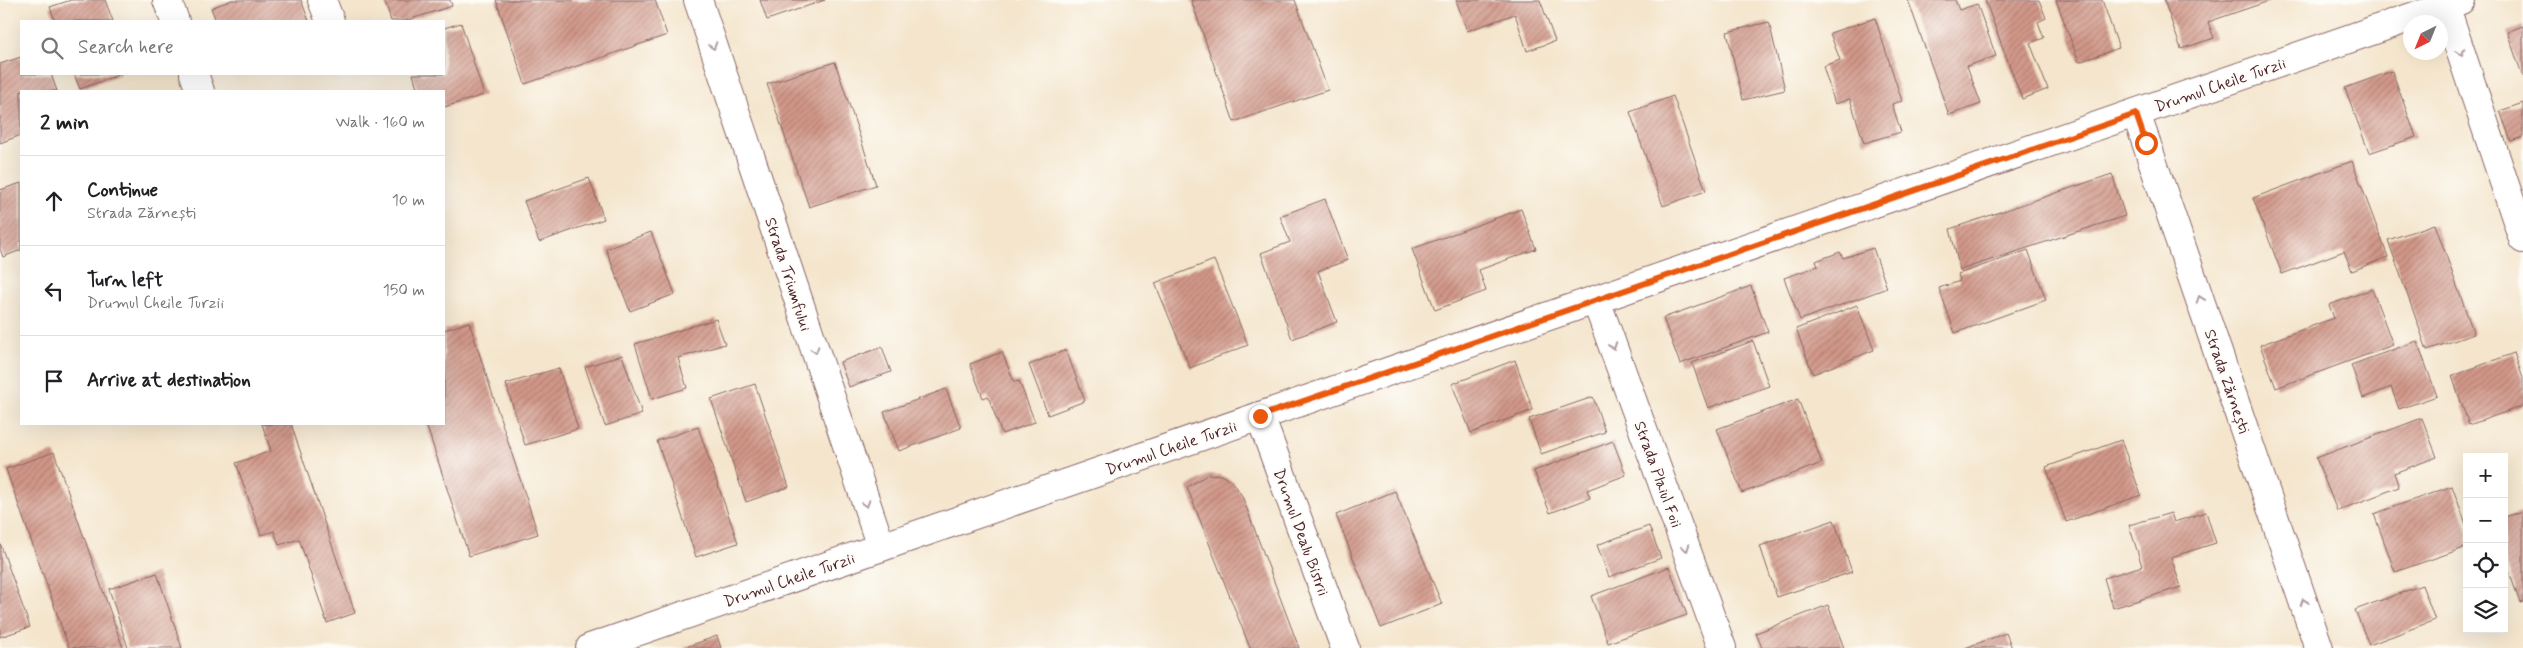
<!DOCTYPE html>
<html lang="en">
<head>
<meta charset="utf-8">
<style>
	body { margin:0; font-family:Mynerve,sans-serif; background:#f2f2f2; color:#202124 }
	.controls { position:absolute; right:15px; bottom:15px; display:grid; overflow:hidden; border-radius:0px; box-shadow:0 5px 20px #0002 }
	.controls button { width:45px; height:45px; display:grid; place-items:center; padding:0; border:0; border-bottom:1px solid #e0e0e0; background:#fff; color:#202124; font:25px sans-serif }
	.compass { position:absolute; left:2403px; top:15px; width:45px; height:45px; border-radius:50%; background:#fff; box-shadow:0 5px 20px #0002; rotate:223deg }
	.stop { position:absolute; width:15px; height:15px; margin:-11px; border:4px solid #ea580c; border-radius:50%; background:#fff }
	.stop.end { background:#ea580c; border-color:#fff; box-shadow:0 1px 5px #0008 }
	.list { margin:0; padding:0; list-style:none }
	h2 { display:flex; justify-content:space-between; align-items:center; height:65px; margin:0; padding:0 20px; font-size:21px }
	h2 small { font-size:16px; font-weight:400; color:#757577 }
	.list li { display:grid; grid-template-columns:32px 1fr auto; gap:15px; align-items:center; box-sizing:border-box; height:90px; padding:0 20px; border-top:1px solid #e0e0e0 }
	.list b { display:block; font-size:19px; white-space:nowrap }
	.list p { margin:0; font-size:16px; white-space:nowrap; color:#757577 }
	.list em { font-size:16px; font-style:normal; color:#757577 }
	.icon { flex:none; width:28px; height:28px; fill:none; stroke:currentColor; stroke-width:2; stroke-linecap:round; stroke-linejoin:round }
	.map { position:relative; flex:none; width:2523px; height:648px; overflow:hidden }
	.search { position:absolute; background:#fff; box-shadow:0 5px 20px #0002; left:20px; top:20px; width:425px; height:55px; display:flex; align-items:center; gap:12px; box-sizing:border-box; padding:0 18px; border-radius:0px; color:#757577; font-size:19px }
	.panel { position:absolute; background:#fff; box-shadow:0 5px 20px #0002; left:20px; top:90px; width:425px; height:335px; border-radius:0px }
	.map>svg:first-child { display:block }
</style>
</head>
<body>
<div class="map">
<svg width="2523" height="648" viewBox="0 0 2523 648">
	<defs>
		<pattern id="building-hatch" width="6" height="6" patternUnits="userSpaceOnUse" patternTransform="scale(1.25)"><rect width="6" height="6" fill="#d19889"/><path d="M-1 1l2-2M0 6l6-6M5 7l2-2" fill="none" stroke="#ac7b70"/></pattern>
	</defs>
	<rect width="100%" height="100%" fill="#fdfcf7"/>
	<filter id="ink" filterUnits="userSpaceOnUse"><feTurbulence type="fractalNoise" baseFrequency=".02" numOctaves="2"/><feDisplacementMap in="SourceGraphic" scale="10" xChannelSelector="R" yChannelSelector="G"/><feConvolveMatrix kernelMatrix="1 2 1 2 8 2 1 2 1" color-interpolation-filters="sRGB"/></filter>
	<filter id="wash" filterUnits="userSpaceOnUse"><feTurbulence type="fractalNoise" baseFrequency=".0096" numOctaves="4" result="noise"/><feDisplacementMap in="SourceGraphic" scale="20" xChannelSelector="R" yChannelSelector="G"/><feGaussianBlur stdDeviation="1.12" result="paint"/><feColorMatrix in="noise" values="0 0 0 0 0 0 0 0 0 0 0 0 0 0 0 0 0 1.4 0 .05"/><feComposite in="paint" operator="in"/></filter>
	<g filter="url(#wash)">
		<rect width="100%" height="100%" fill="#f4e5cc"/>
		<g id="blocks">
			<!-- building -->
			<g fill="url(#building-hatch)">
				<path d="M71,0H105L113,21H55L50,7Z"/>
				<path d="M232,0H301L309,21H216L211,8Z"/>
				<path d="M384,0H450L452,6L405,21H391Z"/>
				<path d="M496,0H655L667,35L525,84Z"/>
				<path d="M760,0H825L767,20Z"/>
				<path d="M1191,0H1295L1328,90L1234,122Z"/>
				<path d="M1456,0H1540L1555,41L1527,51L1515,14L1467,31Z"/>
				<path d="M1908,0H1955L1959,10L1977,4L1996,56L1967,66L1981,104L1949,115Z"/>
				<path d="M1985,0H2039L2046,18L2038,22L2044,38L2030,43L2048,89L2022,99Z"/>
				<path d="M2056,0H2102L2119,48L2079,62Z"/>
				<path d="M2164,0H2272L2208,22L2214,38L2181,49Z"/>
				<path d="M1875,18L1902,101L1892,104L1901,132L1864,143L1850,99L1835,104L1823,66L1840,60L1830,33Z"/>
				<path d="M1769,22L1785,90L1743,100L1727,32Z"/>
				<path d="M461,23L484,95L444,107V91H418L413,74H444V28Z"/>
				<path d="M2523,26V77L2507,32Z"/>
				<path d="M21,57V74H51L57,91H21V135L0,143V64Z"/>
				<path d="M835,62L876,185L809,207L767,84Z"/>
				<path d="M2392,71L2416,137L2369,153L2345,88Z"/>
				<path d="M74,74H121L80,89Z"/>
				<path d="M1673,96L1706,191L1663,206L1630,112Z"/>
				<path d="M2523,103V137L2511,141L2500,111Z"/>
				<path d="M2352,161L2388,257L2352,271L2344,251L2282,274L2253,198Z"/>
				<path d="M2112,174L2125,216L1960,270L1950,229Z"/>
				<path d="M589,178L604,219L539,242L524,201Z"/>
				<path d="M21,183V250L3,257L0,249V190Z"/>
				<path d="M1325,199L1348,260L1318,271L1337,322L1292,339L1261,253L1290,242L1280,216Z"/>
				<path d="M1521,209L1536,249L1479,270L1486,291L1435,310L1412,249Z"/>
				<path d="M2435,224L2474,334L2427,350L2388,240Z"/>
				<path d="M651,232L675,294L630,311L606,249Z"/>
				<path d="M1873,248L1887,288L1800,320L1784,278L1818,266L1816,261L1840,252L1843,258Z"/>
				<path d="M2028,250L2046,300L1955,333L1939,288L1960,281L1958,274Z"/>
				<path d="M1214,260L1248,345L1190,368L1155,283Z"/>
				<path d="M1751,286L1768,332L1680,364L1663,318Z"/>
				<path d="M2372,289L2393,345L2276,388L2260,345L2334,318L2329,305Z"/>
				<path d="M1857,305L1874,350L1813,374L1796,329Z"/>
				<path d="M716,319L725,344L678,358L687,388L652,399L635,344Z"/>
				<path d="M469,322L538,534L469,556L426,424H444V330Z"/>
				<path d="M1753,341L1769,386L1708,408L1692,363Z"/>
				<path d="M2417,341L2437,396L2399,409L2391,387L2363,398L2351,365Z"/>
				<path d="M882,347L891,372L849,387L840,362Z"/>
				<path d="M1066,350L1085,401L1048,415L1029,365Z"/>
				<path d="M1002,352L1014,382L1019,381L1035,422L1002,434L988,396L983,398L970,364Z"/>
				<path d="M2514,353L2523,378V406L2469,425L2452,376Z"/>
				<path d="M622,355L642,414L605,426L585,367Z"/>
				<path d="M1515,360L1533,410L1471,433L1452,384Z"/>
				<path d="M559,368L578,429L525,445L506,384Z"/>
				<path d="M755,384L789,487L746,502L711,399Z"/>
				<path d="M946,389L961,428L899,451L884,412Z"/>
				<path d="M1593,397L1605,432L1541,454L1529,419Z"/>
				<path d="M1798,399L1822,463L1742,493L1717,429Z"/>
				<path d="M2422,418L2437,457L2394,473L2399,487L2337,511L2316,458Z"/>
				<path d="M262,424H291L355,613L327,623L299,539L279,545L274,531L261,535L236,463L271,451Z"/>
				<path d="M698,427L738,543L696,557L657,441Z"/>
				<path d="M2121,440L2141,495L2066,522L2046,467Z"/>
				<path d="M1613,441L1626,475L1587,490L1590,498L1550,513L1534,471Z"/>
				<path d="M54,452L123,648H69L6,469Z"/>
				<path d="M1209,474L1221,475L1233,482L1242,496L1299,648H1250L1187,487Z"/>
				<path d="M2452,486L2467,527V547L2395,572L2374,514Z"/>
				<path d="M1395,491L1442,604L1381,628L1336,515Z"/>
				<path d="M2523,511V602L2520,603L2504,557V517Z"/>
				<path d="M2206,512L2216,543L2171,557L2181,587L2113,608L2104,578L2142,566L2129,525L2171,513L2174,522Z"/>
				<path d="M1834,520L1852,572L1777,597L1760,546Z"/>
				<path d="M1649,526L1661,558L1609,577L1597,545Z"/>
				<path d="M0,543L30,627L0,637Z"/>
				<path d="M1669,567L1687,615L1608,643L1591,596Z"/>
				<path d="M157,573L182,648H128L109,589Z"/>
				<path d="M2422,585L2435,620L2369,645L2355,610Z"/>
				<path d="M1828,605L1844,648H1762L1756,633Z"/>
				<path d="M2006,633L2012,648H1965Z"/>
				<path d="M717,636L721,648H683Z"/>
			</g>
		</g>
	</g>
	<g filter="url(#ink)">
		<use href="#blocks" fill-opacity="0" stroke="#866463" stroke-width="1"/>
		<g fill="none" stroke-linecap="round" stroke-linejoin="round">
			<!-- minor casing -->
			<g stroke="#866463" stroke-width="30">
				<g id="minor">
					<path d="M167,0L175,21"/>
					<path d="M322,0L330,21"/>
					<path d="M698,0L881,547"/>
					<path d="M2445,5L2523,239"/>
					<path d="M194,74L200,91"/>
					<path d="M2136,113L2319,648"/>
					<path d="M1596,300L1722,648"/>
					<path d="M1260,416L1345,648"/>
					<path d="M590,648L2461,0"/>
				</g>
			</g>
			<!-- minor -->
			<use href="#minor" stroke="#fff" stroke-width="28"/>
		</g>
		<!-- one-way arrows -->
		<defs><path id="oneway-chevron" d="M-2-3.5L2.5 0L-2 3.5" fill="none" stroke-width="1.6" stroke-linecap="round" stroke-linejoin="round" transform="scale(1.25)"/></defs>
		<g stroke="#ae9aa0">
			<use href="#oneway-chevron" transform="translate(713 46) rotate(72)"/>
			<use href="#oneway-chevron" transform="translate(2461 52) rotate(72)"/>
			<use href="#oneway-chevron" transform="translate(2200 299) rotate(-109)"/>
			<use href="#oneway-chevron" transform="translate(1613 346) rotate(70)"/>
			<use href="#oneway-chevron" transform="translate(815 350) rotate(72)"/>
			<use href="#oneway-chevron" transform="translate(866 504) rotate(72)"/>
			<use href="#oneway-chevron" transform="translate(1686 548) rotate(70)"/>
			<use href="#oneway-chevron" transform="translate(2304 602) rotate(-109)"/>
		</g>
	</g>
	<g fill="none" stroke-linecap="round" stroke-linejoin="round" filter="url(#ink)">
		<!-- route -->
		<path stroke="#ea580c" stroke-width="6" d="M1260,416L2136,114L2146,143"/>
	</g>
	<g text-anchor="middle" stroke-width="4.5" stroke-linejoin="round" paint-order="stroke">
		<!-- street labels -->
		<g font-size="16" fill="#4a1f2b" stroke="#fdfcf7">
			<text transform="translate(2220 84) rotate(-19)" y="6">Drumul Cheile Turzii</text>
			<text transform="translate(789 274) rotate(72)" y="6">Strada Triumfului</text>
			<text transform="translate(2228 381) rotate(71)" y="6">Strada Zărnești</text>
			<text transform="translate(1171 447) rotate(-19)" y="6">Drumul Cheile Turzii</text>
			<text transform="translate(1659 474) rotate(70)" y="6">Strada Plaiul Foii</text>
			<text transform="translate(1302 532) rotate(70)" y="6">Drumul Dealu Bistrii</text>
			<text transform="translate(789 579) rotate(-19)" y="6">Drumul Cheile Turzii</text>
		</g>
	</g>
</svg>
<div class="controls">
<button>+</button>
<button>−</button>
<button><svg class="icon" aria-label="locate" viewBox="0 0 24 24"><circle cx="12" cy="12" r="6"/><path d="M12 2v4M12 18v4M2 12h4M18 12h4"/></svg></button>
<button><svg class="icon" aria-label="layers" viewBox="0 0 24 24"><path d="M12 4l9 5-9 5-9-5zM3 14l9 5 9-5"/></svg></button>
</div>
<svg class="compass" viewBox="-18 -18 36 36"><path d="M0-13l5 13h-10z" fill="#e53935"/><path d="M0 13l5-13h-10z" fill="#757577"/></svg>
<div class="stop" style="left:2146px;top:143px"></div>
<div class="stop end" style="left:1260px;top:416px"></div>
<div class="search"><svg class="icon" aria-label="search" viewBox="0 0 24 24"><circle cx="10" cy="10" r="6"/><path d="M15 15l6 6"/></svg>Search here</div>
<section class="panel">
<h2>2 min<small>Walk · 160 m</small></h2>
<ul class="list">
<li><svg class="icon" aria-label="ahead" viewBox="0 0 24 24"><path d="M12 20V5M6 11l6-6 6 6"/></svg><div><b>Continue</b><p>Strada Zărnești</p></div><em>10 m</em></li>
<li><svg class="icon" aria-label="left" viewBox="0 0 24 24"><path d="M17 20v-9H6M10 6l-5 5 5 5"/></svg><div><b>Turn left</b><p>Drumul Cheile Turzii</p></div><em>150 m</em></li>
<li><svg class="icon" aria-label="arrive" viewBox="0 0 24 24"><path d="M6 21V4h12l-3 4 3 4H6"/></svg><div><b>Arrive at destination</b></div></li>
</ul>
</section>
</div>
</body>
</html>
